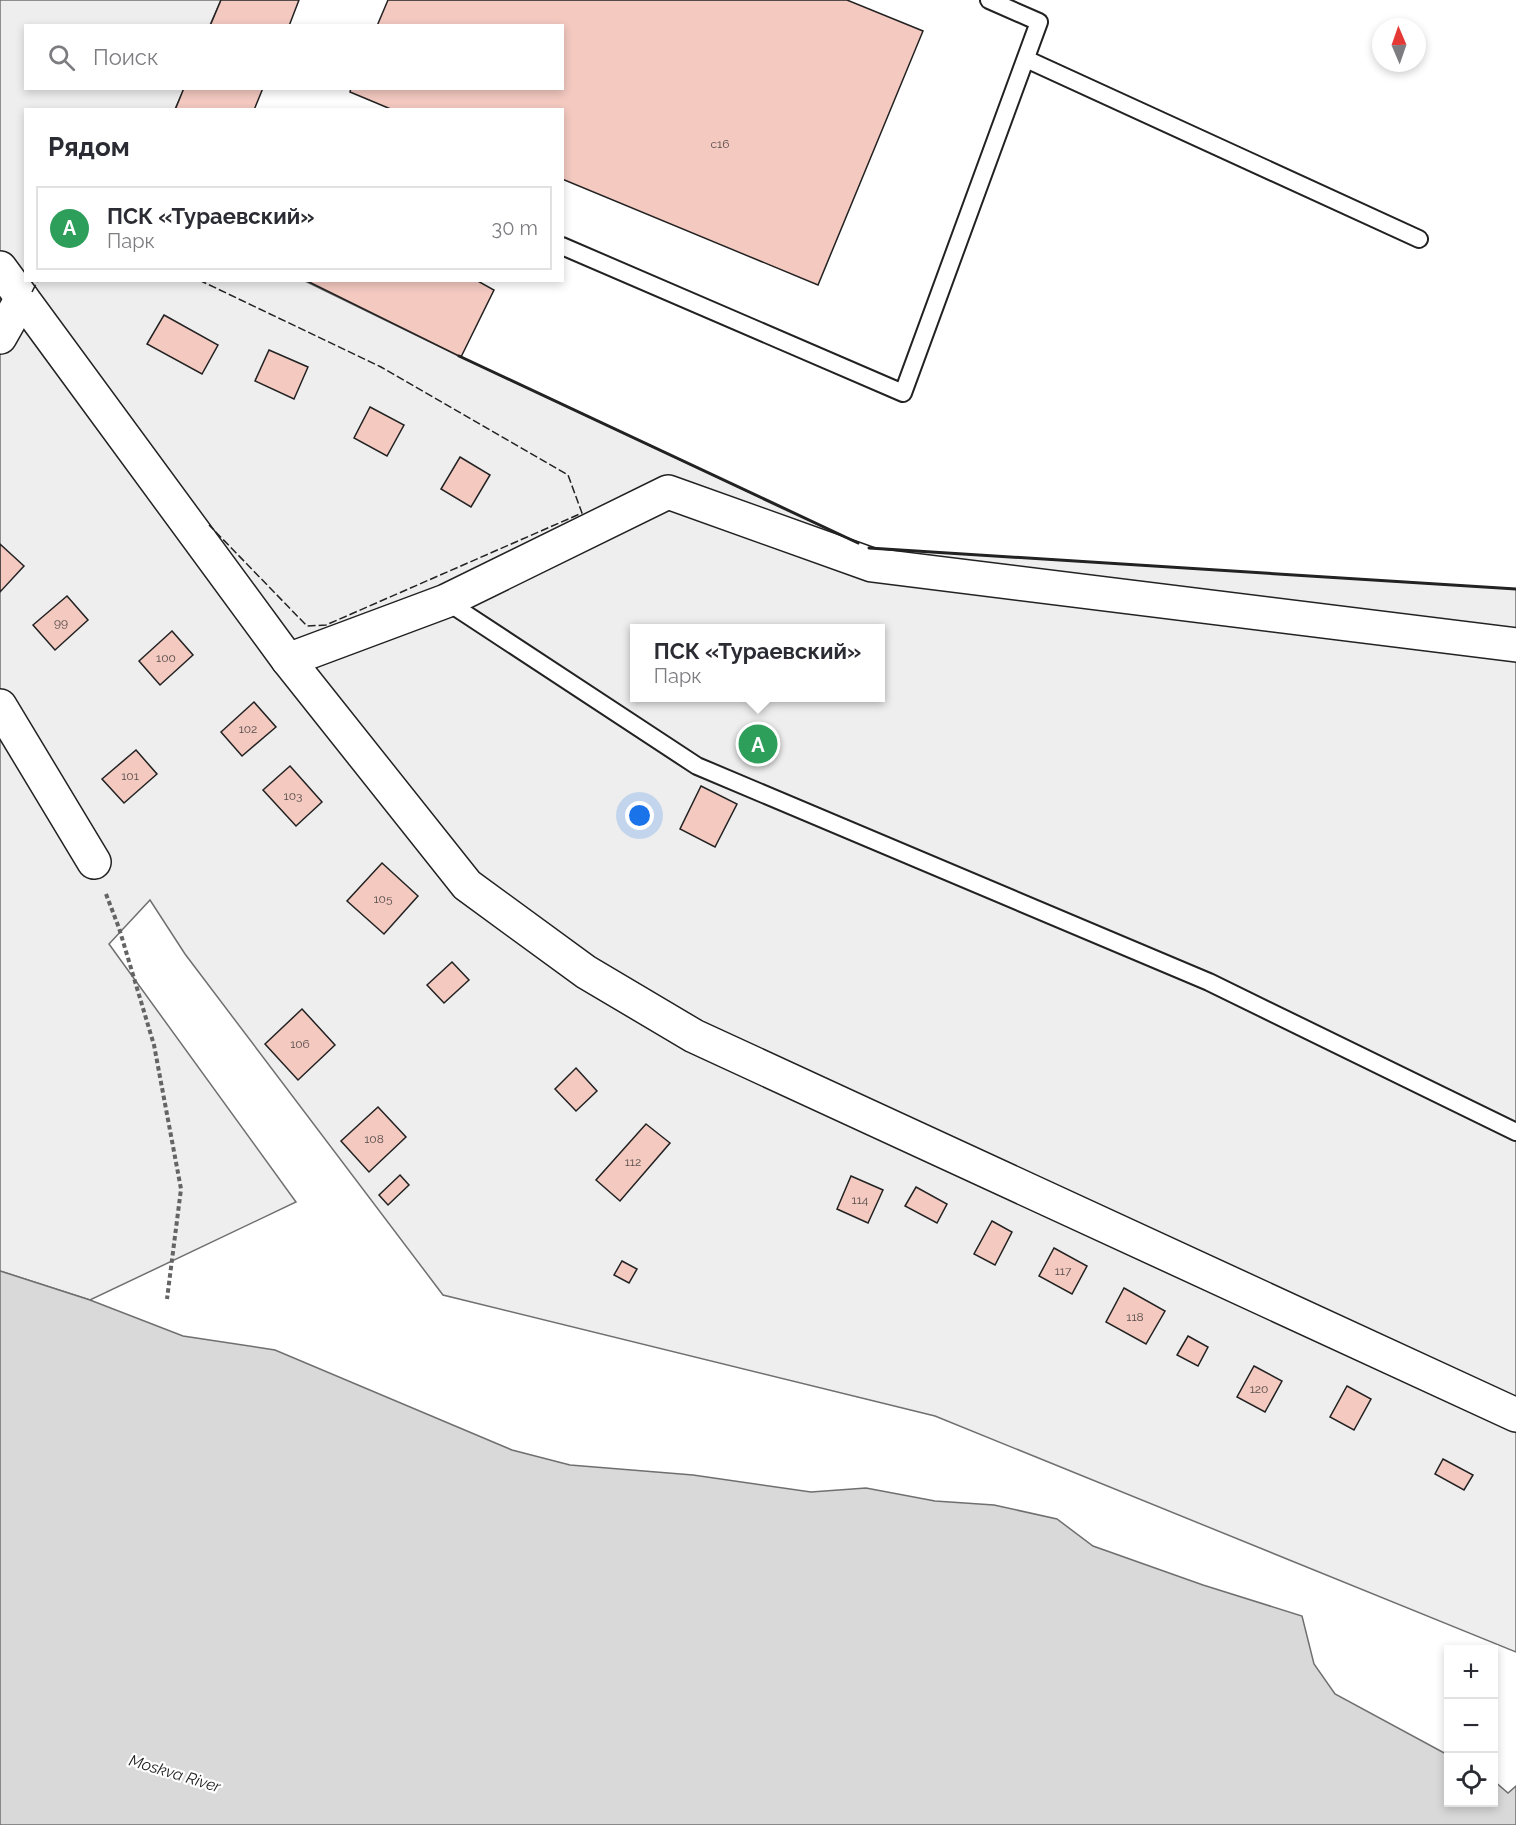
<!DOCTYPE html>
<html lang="ru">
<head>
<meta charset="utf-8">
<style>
	body { margin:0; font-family:Raleway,sans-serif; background:#f7f7f7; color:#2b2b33 }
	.controls { position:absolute; right:18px; bottom:18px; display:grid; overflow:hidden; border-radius:0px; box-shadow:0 3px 9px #0003 }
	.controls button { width:54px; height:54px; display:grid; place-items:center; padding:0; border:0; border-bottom:2px solid #e1e1e2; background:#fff; color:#2b2b33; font:30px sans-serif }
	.compass { position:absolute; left:1372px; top:18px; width:54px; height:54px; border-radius:50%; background:#fff; box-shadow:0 3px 9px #0003; rotate:358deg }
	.you { position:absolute; left:640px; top:816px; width:21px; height:21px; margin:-15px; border:4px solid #fff; border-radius:50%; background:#1a73e8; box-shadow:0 0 0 9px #1a73e833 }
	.badge { display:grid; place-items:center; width:39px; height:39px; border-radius:50%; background:#c62828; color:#fff; font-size:20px; font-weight:700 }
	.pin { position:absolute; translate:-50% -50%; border:3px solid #fff; box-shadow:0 2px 6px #0006 }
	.popup { position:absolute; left:630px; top:624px; width:255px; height:78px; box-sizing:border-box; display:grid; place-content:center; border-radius:0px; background:#fff; filter:drop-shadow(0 2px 4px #0005); font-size:20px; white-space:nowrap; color:#7c7c81 }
	.popup b { font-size:22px; color:#2b2b33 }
	.popup::after { content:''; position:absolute; left:50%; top:100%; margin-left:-12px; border:12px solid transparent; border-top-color:#fff }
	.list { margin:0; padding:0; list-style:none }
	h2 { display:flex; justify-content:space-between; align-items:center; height:78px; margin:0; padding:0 24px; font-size:26px }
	h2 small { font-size:20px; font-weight:400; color:#7c7c81 }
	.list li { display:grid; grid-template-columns:39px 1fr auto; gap:18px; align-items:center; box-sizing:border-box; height:84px; margin:0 12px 12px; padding:0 12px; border:2px solid #e1e1e2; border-radius:0px }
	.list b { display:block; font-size:22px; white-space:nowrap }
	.list p { margin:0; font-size:20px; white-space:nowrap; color:#7c7c81 }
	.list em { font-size:20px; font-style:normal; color:#7c7c81 }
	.icon { flex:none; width:33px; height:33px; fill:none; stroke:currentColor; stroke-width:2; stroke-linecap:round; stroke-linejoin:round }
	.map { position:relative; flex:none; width:1516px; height:1825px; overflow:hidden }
	.search { position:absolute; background:#fff; box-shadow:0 3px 9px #0003; left:24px; top:24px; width:540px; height:66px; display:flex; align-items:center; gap:15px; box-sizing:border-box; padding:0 21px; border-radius:0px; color:#7c7c81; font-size:22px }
	.panel { position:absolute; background:#fff; box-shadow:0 3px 9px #0003; left:24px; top:108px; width:540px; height:174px; border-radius:0px }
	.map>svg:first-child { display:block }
</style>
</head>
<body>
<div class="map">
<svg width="1516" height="1825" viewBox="0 0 1516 1825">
	<rect width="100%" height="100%" fill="#fff"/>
	<!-- green -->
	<path fill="#eee" stroke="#6f6f6f" stroke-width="1.5" fill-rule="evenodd" d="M0,0H221L210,25L26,26V88L184,89L175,109L26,110V280L305,281L461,357L868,548L1516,589V1652L935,1416L443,1295L185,954L150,900L109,944L296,1202L90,1300L0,1271ZM635,628H881V698H635Z"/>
	<!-- water -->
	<path fill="#d9d9d9" stroke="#6f6f6f" stroke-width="1.5" d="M0,1271L90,1300L183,1336L275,1350L512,1450L570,1465L693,1475L811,1492L866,1488L935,1501L994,1505L1057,1519L1093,1546L1203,1585L1302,1616L1314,1664L1335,1694L1448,1755V1802H1494V1781L1508,1793L1516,1786V1825H0Z"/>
	<!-- building -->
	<g fill="#f3c9c0" stroke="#222" stroke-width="1.5">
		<path d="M221,0H299L289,26H210Z"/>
		<path d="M388,0H847L923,31L818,285L562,179V110H393L350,92L351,88H562V26H377Z"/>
		<path d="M184,88H263L254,110H175Z"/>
		<path d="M305,280H476L494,290L461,357Z"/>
		<path d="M164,315L218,345L202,374L147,344Z"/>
		<path d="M269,350L308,367L294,399L255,381Z"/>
		<path d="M370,407L404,425L387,456L354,438Z"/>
		<path d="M460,457L490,475L471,507L441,489Z"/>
		<path d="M0,544L24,566L0,592Z"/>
		<path d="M67,596L88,620L55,650L33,625Z"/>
		<path d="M172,631L193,655L160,685L139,661Z"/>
		<path d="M254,702L276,727L242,756L221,732Z"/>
		<path d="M136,750L157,774L124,803L102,779Z"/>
		<path d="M290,766L322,802L296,826L263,790Z"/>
		<path d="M701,786L737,804L715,847L680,829Z"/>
		<path d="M382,863L418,896L384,934L347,901Z"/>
		<path d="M452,962L469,980L444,1003L427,985Z"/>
		<path d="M302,1009L335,1045L298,1080L265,1044Z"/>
		<path d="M576,1068L597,1091L576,1111L555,1089Z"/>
		<path d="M378,1107L406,1137L369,1172L341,1141Z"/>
		<path d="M646,1124L670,1143L620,1201L596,1180Z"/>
		<path d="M400,1175L409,1185L388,1205L379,1195Z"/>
		<path d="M851,1176L883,1190L868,1223L837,1209Z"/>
		<path d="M916,1187L947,1204L937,1223L905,1206Z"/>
		<path d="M992,1221L1012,1232L995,1265L974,1254Z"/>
		<path d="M1054,1248L1087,1266L1072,1294L1039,1276Z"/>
		<path d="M622,1261L637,1269L629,1283L614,1275Z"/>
		<path d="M1124,1288L1165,1311L1146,1344L1106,1322Z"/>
		<path d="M1188,1336L1208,1347L1198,1366L1177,1355Z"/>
		<path d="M1254,1366L1282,1381L1265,1412L1237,1397Z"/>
		<path d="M1347,1386L1371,1399L1354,1430L1330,1417Z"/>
		<path d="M1443,1459L1473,1475L1464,1490L1435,1474Z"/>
	</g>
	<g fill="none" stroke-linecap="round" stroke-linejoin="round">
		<!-- service casing -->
		<g stroke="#222" stroke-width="20">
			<g id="service">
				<path d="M1026,59L1419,239"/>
				<path d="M562,246L903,393L1039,22L989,0"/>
				<path d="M446,601L697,766L1209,982L1516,1132"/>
			</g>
		</g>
		<!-- minor casing -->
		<g stroke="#222" stroke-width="36">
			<g id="minor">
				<path d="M0,268L288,660L467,885L586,972L694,1036L1516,1415"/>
				<path d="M0,337L22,298"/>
				<path d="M288,660L446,601L668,492L872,565L1516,645"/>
				<path d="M0,706L94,862"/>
			</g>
		</g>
		<!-- path -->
		<path stroke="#646464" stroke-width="4" stroke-dasharray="4.5 3" stroke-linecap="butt" d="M106,894L119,928L154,1045L181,1189L167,1299"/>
		<!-- service -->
		<use href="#service" stroke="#fff" stroke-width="16"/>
		<!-- minor -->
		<use href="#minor" stroke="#fff" stroke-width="33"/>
		<!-- fence -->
		<g stroke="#222" stroke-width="1.5" stroke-dasharray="8 3" stroke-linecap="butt">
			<path d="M199,280L381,367L568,475L582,513L326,625L307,626L209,525"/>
			<path d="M32,292L38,280"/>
		</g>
		<!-- wall -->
		<g stroke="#222" stroke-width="3">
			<path d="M459,356L858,543"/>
			<path d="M869,548L1516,589"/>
		</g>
	</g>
	<g text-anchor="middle" stroke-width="4.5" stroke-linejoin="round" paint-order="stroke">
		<!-- number labels -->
		<g font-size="12" fill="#564c4a">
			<text x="720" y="148">с16</text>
			<text x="61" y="627">99</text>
			<text x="166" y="662">100</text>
			<text x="248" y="733">102</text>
			<text x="130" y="780">101</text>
			<text x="293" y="800">103</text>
			<text x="383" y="903">105</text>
			<text x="300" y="1048">106</text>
			<text x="374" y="1143">108</text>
			<text x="633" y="1166">112</text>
			<text x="860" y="1204">114</text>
			<text x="1063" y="1275">117</text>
			<text x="1135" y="1321">118</text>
			<text x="1259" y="1393">120</text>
		</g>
		<!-- water labels -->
		<g font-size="16" font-style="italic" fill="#222" stroke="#fff">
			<text transform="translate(175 1773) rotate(17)" y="6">Moskva River</text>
		</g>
	</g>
</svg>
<div class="controls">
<button>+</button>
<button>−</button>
<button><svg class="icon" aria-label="locate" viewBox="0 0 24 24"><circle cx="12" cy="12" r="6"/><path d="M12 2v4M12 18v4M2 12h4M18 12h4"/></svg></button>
</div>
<svg class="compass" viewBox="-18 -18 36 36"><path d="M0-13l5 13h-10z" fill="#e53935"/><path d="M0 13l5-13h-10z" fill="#7c7c81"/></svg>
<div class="you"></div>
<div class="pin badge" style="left:758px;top:744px;background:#2e9e5b">A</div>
<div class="popup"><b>ПСК «Тураевский»</b>Парк</div>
<div class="search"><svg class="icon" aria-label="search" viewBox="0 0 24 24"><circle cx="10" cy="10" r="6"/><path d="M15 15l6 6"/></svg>Поиск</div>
<section class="panel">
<h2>Рядом<small></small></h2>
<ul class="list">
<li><span class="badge" style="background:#2e9e5b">A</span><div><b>ПСК «Тураевский»</b><p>Парк</p></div><em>30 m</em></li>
</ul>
</section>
</div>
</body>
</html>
